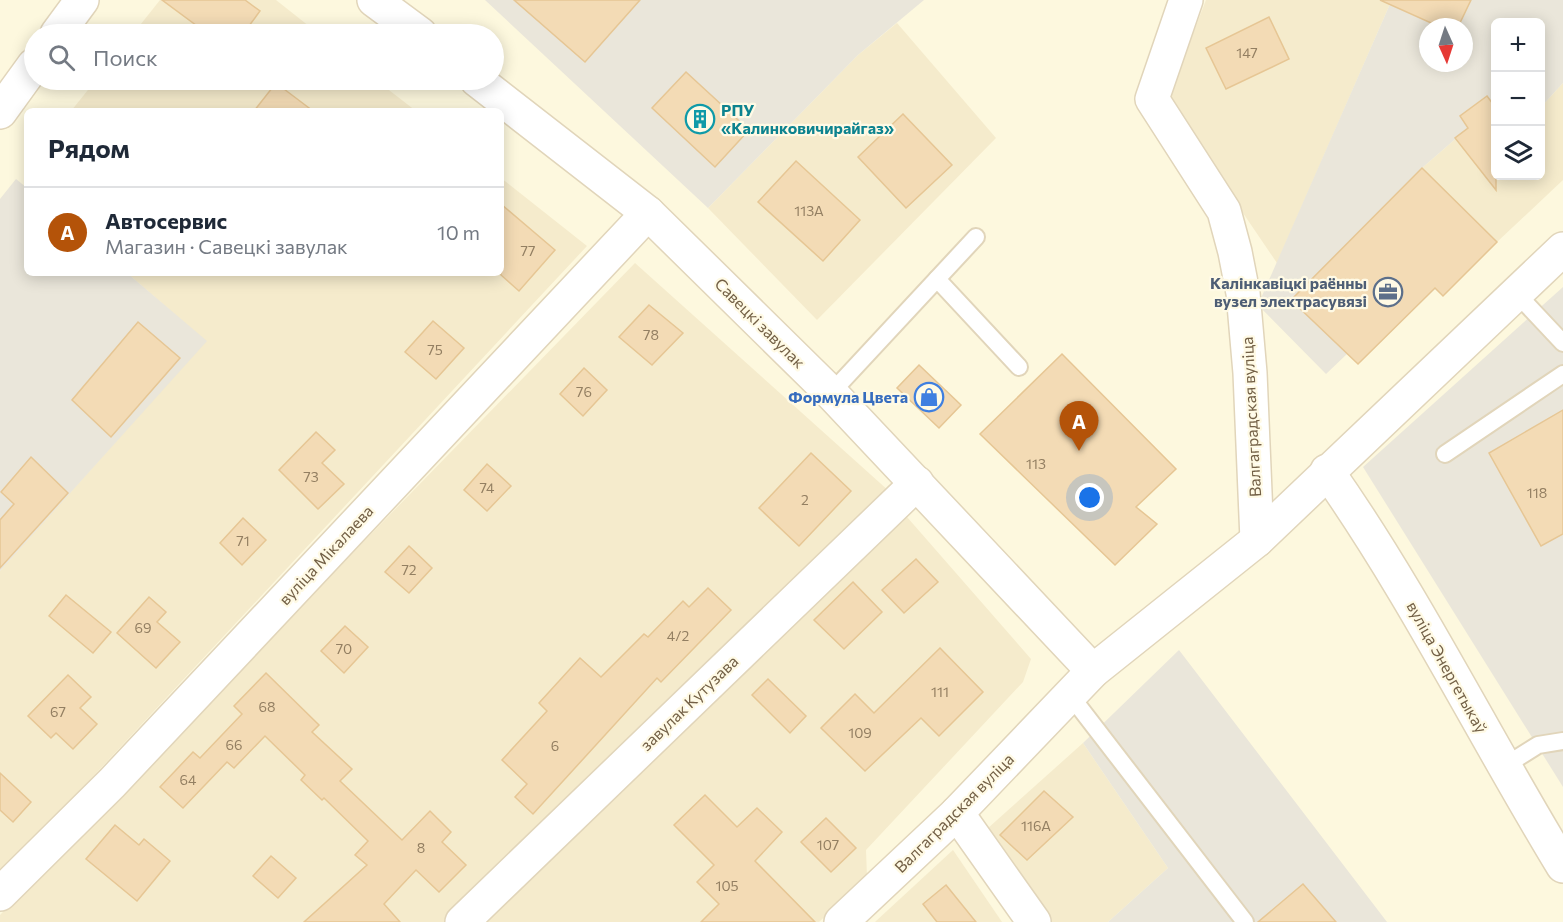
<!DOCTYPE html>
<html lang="ru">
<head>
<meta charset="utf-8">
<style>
	body { margin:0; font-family:Commissioner,sans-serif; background:#f2f2f3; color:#1f2937 }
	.controls { position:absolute; right:18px; top:18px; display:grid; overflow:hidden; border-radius:9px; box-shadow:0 3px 15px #0003 }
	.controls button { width:54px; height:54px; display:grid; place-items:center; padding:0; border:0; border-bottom:2px solid #e0e1e3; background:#fff; color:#1f2937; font:30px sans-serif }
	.compass { position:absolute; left:1419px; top:18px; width:54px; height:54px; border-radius:50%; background:#fff; box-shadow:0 3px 15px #0003; rotate:177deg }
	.you { position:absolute; left:1090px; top:498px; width:21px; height:21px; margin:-15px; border:4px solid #fff; border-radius:50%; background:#1a73e8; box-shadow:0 0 0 9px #1a73e833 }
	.badge { display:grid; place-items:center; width:39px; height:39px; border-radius:50%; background:#b45309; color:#fff; font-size:20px; font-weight:700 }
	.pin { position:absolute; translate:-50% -50px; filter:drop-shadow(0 2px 3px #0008) }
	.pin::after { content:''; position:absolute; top:32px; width:21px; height:18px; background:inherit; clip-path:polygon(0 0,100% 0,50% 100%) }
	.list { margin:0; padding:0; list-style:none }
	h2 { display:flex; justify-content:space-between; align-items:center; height:78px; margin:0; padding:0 24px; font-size:26px }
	h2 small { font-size:20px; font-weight:400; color:#747a83 }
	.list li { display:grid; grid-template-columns:39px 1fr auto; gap:18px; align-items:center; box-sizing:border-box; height:90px; padding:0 24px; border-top:2px solid #e0e1e3 }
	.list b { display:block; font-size:22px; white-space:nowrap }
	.list p { margin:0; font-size:20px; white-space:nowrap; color:#747a83 }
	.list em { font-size:20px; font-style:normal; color:#747a83 }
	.icon { flex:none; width:33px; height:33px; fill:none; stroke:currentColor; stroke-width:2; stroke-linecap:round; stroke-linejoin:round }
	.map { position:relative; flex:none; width:1563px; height:922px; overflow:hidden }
	.search { position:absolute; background:#fff; box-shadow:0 3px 15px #0003; left:24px; top:24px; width:480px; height:66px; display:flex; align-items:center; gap:15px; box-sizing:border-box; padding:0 21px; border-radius:33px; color:#747a83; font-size:22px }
	.panel { position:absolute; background:#fff; box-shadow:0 3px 15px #0003; left:24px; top:108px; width:480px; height:168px; border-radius:9px }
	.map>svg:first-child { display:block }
</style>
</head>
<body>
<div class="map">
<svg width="1563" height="922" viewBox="0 0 1563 922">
	<rect width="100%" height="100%" fill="#fdf8de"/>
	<!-- residential -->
	<g fill="#f5ebcc">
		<path d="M160,0H276L319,34H133Z"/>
		<path d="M1206,0H1418L1411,14L1390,4L1277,263L1167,101Z"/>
		<path d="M897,23L996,138L817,320L708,208L858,55Z"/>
		<path d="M96,80H376L416,111H71Z"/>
		<path d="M1563,83V180L1497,242L1422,168L1468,128L1460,116L1487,96L1496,176H1540L1541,107Z"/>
		<path d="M501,178L587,246L87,783L0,869V571L206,341L127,273H501Z"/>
		<path d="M635,263L890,492L446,922H0V915Z"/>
		<path d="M907,517L1031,659L1023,682L866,850L867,877L819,922H483Z"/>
		<path d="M1083,743L1168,868L1108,922H1052L987,829Z"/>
		<path d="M953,850L1002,922H875Z"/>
	</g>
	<!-- industrial -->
	<g fill="#eae6da" fill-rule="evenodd">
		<path d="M485,0H924L858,55L708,208Z"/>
		<path d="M1418,0H1563V83L1541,107L1540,22H1496L1495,108L1486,96L1460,116L1468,128L1422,168L1497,242L1443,296L1435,289L1358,364L1347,354L1326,374L1258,305L1390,4ZM1428,27H1464V63H1428Z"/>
		<path d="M16,179L27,188V273H127L207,341L0,571V199Z"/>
		<path d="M1563,287V787L1363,467Z"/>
		<path d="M1179,650L1387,922H1108L1168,868L1083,743Z"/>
	</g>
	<!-- building -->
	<g fill="#f3dbb5" stroke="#e6c694" stroke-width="1.5">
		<path d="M162,0H245L260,11L243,34H208Z"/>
		<path d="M514,0H640L585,62Z"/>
		<path d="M1380,0H1471L1458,27H1440Z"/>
		<path d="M1269,17L1289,59L1226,89L1206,48Z"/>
		<path d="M686,72L749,130L715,167L652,108Z"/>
		<path d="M276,83L313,111H254Z"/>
		<path d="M1487,96L1496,108V190L1455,138L1468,128L1460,116Z"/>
		<path d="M903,114L952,165L906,208L858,157Z"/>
		<path d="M796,161L860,220L823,261L758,202Z"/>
		<path d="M1422,168L1497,242L1443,296L1435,288L1358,364L1291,300Z"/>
		<path d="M501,204L555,250L519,291L501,275Z"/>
		<path d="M649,305L683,333L652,365L619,337Z"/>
		<path d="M433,321L464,348L436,379L405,352Z"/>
		<path d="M138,322L180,358L111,437L72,400Z"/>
		<path d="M1062,354L1176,469L1136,507L1157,524L1115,565L980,434Z"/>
		<path d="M919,365L961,405L939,428L897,388Z"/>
		<path d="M584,368L607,390L583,416L560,394Z"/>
		<path d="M1563,410V534L1541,546L1489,453Z"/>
		<path d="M316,432L335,450L322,463L344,484L318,509L279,470Z"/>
		<path d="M811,453L851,491L799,546L759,508Z"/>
		<path d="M31,457L68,493L0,568V520L14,504L1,492Z"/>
		<path d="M487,464L511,486L487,511L464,490Z"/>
		<path d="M243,518L266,540L242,565L220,543Z"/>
		<path d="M409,546L432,568L409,593L385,572Z"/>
		<path d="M916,559L938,582L904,613L882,590Z"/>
		<path d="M853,582L882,612L844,649L814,620Z"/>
		<path d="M708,588L731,610L661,682L657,678L533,814L515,797L527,784L502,760L547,711L539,703L580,658L601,677L644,634L648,637L683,601L689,607Z"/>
		<path d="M66,595L111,632L93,653L49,616Z"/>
		<path d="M149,597L166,612L157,622L180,642L156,668L117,633Z"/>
		<path d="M345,626L368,647L344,673L321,651Z"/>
		<path d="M940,648L983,692L939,736L921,718L865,771L821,728L855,694L874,713Z"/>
		<path d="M266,673L319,725L312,732L352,769L340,781L402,840L430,811L451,832L442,842L466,865L439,892L416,870L384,904L400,922H304L367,865L355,855L368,841L324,798L322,800L301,780L305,775L265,736L234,768L227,762L183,808L160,787L193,752L200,758L242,714L234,706Z"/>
		<path d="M68,675L91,697L80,708L97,724L73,749L56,733L51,738L28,716Z"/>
		<path d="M768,679L806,716L790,733L752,695Z"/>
		<path d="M0,773L31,802L13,822L0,810Z"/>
		<path d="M1044,791L1073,817L1027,860L1000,835Z"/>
		<path d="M705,795L737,827L757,808L782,832L755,861L815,922H701L719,904L697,882L714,865L674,825Z"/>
		<path d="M826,818L856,848L831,872L801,842Z"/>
		<path d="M115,825L139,845L144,839L170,861L137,901L86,859Z"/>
		<path d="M271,856L296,878L278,898L253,876Z"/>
		<path d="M1303,884L1336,922H1258Z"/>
		<path d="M946,885L976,922H937L923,904Z"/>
	</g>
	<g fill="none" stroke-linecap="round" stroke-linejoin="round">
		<!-- service casing -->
		<g stroke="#e1d5ba" stroke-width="20">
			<g id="service">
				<path d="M937,279L1019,367"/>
				<path d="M1516,293L1563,343"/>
				<path d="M831,393L976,237"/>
				<path d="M1445,454L1563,374"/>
				<path d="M1070,695L1245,922"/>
				<path d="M1503,767L1538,745L1563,741"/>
			</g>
		</g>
		<!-- minor casing -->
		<g stroke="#e1d5ba" stroke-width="36">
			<g id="minor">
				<path d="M1186,0L1152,99L1224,211L1235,252L1243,293L1250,373L1257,540"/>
				<path d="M57,34L82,0"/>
				<path d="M0,112L34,65"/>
				<path d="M1327,471C1415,596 1483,735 1563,866"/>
				<path d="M957,813L1034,922"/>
				<path d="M0,894L112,783L648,213"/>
				<path d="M462,922L917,483"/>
			</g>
		</g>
		<!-- tertiary casing -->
		<g stroke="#e1d5ba" stroke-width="36">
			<g id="tertiary">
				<path d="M374,0L420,34"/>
				<path d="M477,80L648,213L831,393L1093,671"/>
				<path d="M841,922L957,813L1093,671L1257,540L1563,249"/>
			</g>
		</g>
		<!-- service -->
		<use href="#service" stroke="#fff" stroke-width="16"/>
		<!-- minor -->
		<use href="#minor" stroke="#fff" stroke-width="33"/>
		<!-- tertiary -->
		<use href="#tertiary" stroke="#fff" stroke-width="33"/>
	</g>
	<!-- icons -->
	<defs>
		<g id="building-ring" transform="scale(1.5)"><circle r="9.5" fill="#fffae5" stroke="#0f9aa8" stroke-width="1.5"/><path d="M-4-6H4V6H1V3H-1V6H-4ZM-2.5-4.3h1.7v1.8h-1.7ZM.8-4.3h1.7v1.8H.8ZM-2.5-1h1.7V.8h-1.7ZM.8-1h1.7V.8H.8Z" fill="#0f9aa8"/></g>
		<g id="office-ring" transform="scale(1.5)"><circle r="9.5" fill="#fffae5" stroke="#5c6f8a" stroke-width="1.5"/><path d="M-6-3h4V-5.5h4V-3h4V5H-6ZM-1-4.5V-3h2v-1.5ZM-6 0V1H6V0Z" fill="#5c6f8a"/></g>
		<g id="shop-ring" transform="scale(1.5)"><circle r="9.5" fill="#fffae5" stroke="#3f7fe0" stroke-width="1.5"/><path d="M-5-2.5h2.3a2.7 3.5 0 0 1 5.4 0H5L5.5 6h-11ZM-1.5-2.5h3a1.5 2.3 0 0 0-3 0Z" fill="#3f7fe0"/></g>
	</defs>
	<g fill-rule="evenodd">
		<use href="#building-ring" x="700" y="119"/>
		<use href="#office-ring" x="1388" y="292"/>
		<use href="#shop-ring" x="929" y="397"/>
	</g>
	<g text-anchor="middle" stroke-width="4.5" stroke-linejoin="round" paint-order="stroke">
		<!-- number labels -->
		<g font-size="14" fill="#937f62">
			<text x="1247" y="58">147</text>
			<text x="809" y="216">113А</text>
			<text x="528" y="256">77</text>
			<text x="651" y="340">78</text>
			<text x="435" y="355">75</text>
			<text x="584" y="397">76</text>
			<text x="1036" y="469">113</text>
			<text x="311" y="482">73</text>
			<text x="487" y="493">74</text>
			<text x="1537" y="498">118</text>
			<text x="805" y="505">2</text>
			<text x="243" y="546">71</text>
			<text x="409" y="575">72</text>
			<text x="143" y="633">69</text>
			<text x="678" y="641">4/2</text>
			<text x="344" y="654">70</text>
			<text x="940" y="697">111</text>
			<text x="267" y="712">68</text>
			<text x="58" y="717">67</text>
			<text x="860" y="738">109</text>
			<text x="234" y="750">66</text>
			<text x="555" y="751">6</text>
			<text x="188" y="785">64</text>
			<text x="1036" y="831">116А</text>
			<text x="828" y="850">107</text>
			<text x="421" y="853">8</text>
			<text x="727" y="891">105</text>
		</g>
		<!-- culture labels -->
		<g font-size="16" font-weight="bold" fill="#0d838f" stroke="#fffae5" text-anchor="start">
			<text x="721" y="116">РПУ<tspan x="721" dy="18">«Калинковичирайгаз»</tspan></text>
		</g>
		<!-- service labels -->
		<g font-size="16" font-weight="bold" fill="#4e5e75" stroke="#fffae5" text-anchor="end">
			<text x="1367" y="289">Калінкавіцкі раённы<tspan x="1367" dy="18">вузел электрасувязі</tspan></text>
		</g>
		<!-- street labels -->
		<g font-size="16" fill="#736046" stroke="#fffae5">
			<text transform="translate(760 323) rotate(45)" y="6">Савецкі завулак</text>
			<text transform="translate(1251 417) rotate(-93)" y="6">Валгаградская вуліца</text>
			<text transform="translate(326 555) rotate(-47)" y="6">вуліца Мікалаева</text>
			<text transform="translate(1447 667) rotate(61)" y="6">вуліца Энергетыкаў</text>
			<text transform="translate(689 703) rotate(-44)" y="6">завулак Кутузава</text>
			<text transform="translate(954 813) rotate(-45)" y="6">Валгаградская вуліца</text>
		</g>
		<!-- shop labels -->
		<g font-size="16" font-weight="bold" fill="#366cbe" stroke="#fffae5" text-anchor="end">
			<text x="908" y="403">Формула Цвета</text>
		</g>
	</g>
</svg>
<div class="controls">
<button>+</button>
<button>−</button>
<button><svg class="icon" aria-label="layers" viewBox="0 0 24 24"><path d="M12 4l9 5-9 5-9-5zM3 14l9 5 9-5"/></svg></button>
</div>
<svg class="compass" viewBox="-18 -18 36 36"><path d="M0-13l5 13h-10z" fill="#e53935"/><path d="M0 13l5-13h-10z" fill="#747a83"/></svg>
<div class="you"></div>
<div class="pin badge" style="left:1079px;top:451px">A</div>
<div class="search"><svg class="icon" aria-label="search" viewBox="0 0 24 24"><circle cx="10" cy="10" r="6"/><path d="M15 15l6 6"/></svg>Поиск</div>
<section class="panel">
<h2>Рядом<small></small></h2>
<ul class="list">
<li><span class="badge">A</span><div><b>Автосервис</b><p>Магазин · Савецкі завулак</p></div><em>10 m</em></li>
</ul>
</section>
</div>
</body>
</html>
